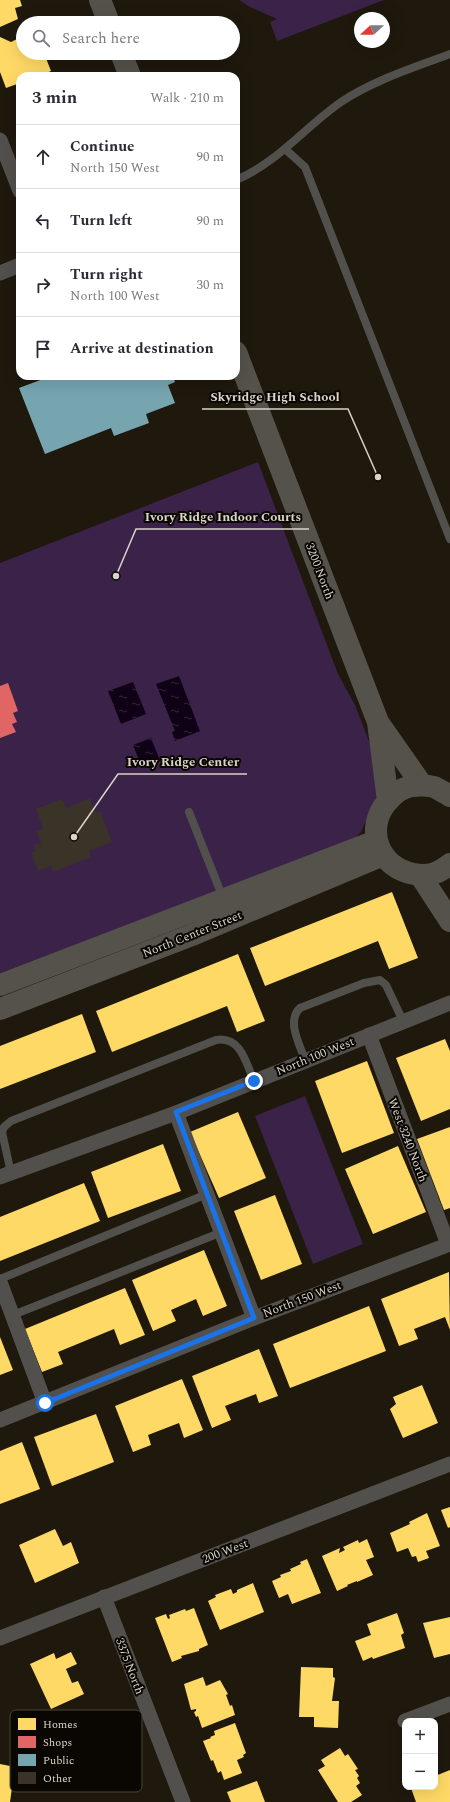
<!DOCTYPE html>
<html lang="en">
<head>
<meta charset="utf-8">
<style>
	body { margin:0; font-family:Spectral,serif; background:#f2f2f3; color:#2b2b33 }
	.controls { position:absolute; right:12px; bottom:12px; display:grid; overflow:hidden; border-radius:8px; box-shadow:0 4px 16px #0002 }
	.controls button { width:36px; height:36px; display:grid; place-items:center; padding:0; border:0; border-bottom:1px solid #e1e1e2; background:#fff; color:#2b2b33; font:20px sans-serif }
	.compass { position:absolute; left:354px; top:12px; width:36px; height:36px; border-radius:50%; background:#fff; box-shadow:0 4px 16px #0002; rotate:249deg }
	.stop { position:absolute; width:12px; height:12px; margin:-9px; border:3px solid #1a73e8; border-radius:50%; background:#fff }
	.stop.end { background:#1a73e8; border-color:#fff; box-shadow:0 1px 4px #0008 }
	.list { margin:0; padding:0; list-style:none }
	h2 { display:flex; justify-content:space-between; align-items:center; height:52px; margin:0; padding:0 16px; font-size:17px }
	h2 small { font-size:13px; font-weight:400; color:#7c7c81 }
	.list li { display:grid; grid-template-columns:26px 1fr auto; gap:12px; align-items:center; box-sizing:border-box; height:64px; padding:0 16px; border-top:1px solid #e1e1e2 }
	.list b { display:block; font-size:15px; white-space:nowrap }
	.list p { margin:0; font-size:13px; white-space:nowrap; color:#7c7c81 }
	.list em { font-size:13px; font-style:normal; color:#7c7c81 }
	.icon { flex:none; width:22px; height:22px; fill:none; stroke:currentColor; stroke-width:2; stroke-linecap:round; stroke-linejoin:round }
	.map { position:relative; flex:none; width:450px; height:1802px; overflow:hidden }
	.search { position:absolute; background:#fff; box-shadow:0 4px 16px #0002; left:16px; top:16px; width:224px; height:44px; display:flex; align-items:center; gap:10px; box-sizing:border-box; padding:0 14px; border-radius:22px; color:#7c7c81; font-size:15px }
	.panel { position:absolute; background:#fff; box-shadow:0 4px 16px #0002; left:16px; top:72px; width:224px; height:308px; border-radius:12px }
	.map>svg:first-child { display:block }
</style>
</head>
<body>
<div class="map">
<svg width="450" height="1802" viewBox="0 0 450 1802">
	<defs>
		<pattern id="water-ripples" width="26" height="14" patternUnits="userSpaceOnUse"><rect width="26" height="14" fill="#0f0217"/><path d="M2 4q2-2 4 0t4 0M15 11q2-2 4 0t4 0" fill="none" stroke="#312637"/></pattern>
	</defs>
	<rect width="100%" height="100%" fill="#1e180d"/>
	<!-- green -->
	<g fill="#3b2249">
		<path d="M239,0H384L277,41L270,22L277,19L250,7Z"/>
		<path d="M258,462L338,674L355,705L377,762L379,791L361,832L353,840L0,973V563Z"/>
		<path d="M305,1096L363,1244L313,1264L255,1116Z"/>
	</g>
	<!-- water -->
	<g fill="url(#water-ripples)">
		<path d="M179,676L200,731L175,741L172,732L175,731L156,684Z"/>
		<path d="M133,682L146,714L121,724L108,691Z"/>
		<path d="M151,738L159,758L141,765L133,745Z"/>
	</g>
	<!-- homes -->
	<g fill="#ffd966">
		<path d="M0,0H20L22,6L15,8L18,19L0,27Z"/>
		<path d="M23,36V53H44L51,71L39,76H20V83L6,88L0,72V37L11,42Z"/>
		<path d="M392,892L418,958L389,969L378,941L265,986L250,948Z"/>
		<path d="M238,954L265,1021L237,1032L227,1006L112,1052L96,1011Z"/>
		<path d="M82,1014L96,1052L0,1089V1046Z"/>
		<path d="M445,1039L450,1051V1109L421,1121L396,1058Z"/>
		<path d="M367,1061L394,1133L342,1153L315,1081Z"/>
		<path d="M238,1112L266,1178L219,1198L190,1132Z"/>
		<path d="M450,1127V1208L444,1210L417,1139Z"/>
		<path d="M163,1144L181,1191L108,1218L91,1172Z"/>
		<path d="M398,1146L426,1212L373,1234L345,1169Z"/>
		<path d="M84,1183L100,1221L0,1261V1217Z"/>
		<path d="M275,1195L302,1264L261,1280L234,1211Z"/>
		<path d="M204,1250L227,1306L203,1316L196,1299L171,1310L176,1321L153,1331L132,1280Z"/>
		<path d="M449,1272L450,1330L445,1317L414,1329L418,1339L399,1346L381,1299Z"/>
		<path d="M125,1288L145,1335L120,1345L114,1329L58,1352L63,1364L42,1372L25,1329Z"/>
		<path d="M369,1306L386,1351L290,1388L273,1344Z"/>
		<path d="M0,1337L13,1370L0,1375Z"/>
		<path d="M259,1349L278,1396L259,1403L256,1394L225,1406L231,1420L212,1428L192,1376Z"/>
		<path d="M182,1379L203,1430L184,1438L179,1423L148,1435L151,1445L133,1452L115,1406Z"/>
		<path d="M422,1385L438,1423L403,1438L390,1409L396,1404L393,1397Z"/>
		<path d="M96,1414L114,1462L52,1486L34,1437Z"/>
		<path d="M22,1442L40,1489L0,1504V1451Z"/>
		<path d="M450,1507V1527L448,1528L441,1510Z"/>
		<path d="M427,1513L440,1546L426,1551L429,1558L418,1562L416,1556L412,1557L408,1548L397,1552L390,1533L410,1524L409,1522Z"/>
		<path d="M55,1529L63,1546L71,1542L79,1563L35,1583L19,1545Z"/>
		<path d="M367,1539L374,1557L366,1560L373,1575L357,1582V1581L347,1585L348,1586L337,1591L322,1556L340,1548L339,1553L345,1550L343,1547L358,1540L359,1543Z"/>
		<path d="M307,1559L321,1593L292,1604L288,1594L279,1598L272,1581L281,1577L280,1575L291,1571L290,1569L301,1564L300,1562Z"/>
		<path d="M253,1583L264,1612L220,1630L208,1601L216,1597L215,1595L231,1589L233,1594L237,1592V1590Z"/>
		<path d="M194,1608L208,1645L199,1649V1651L181,1656L182,1658L172,1662L155,1618L166,1614L168,1619L170,1618L169,1615L185,1609L186,1611Z"/>
		<path d="M397,1613L404,1633L401,1635L405,1648L373,1659L372,1657L363,1661L355,1641L371,1635L367,1624Z"/>
		<path d="M450,1617V1654L434,1658L423,1623Z"/>
		<path d="M71,1652L77,1664L66,1669L72,1683L78,1681L84,1694L51,1709L30,1664L54,1653L56,1659Z"/>
		<path d="M301,1667L333,1668V1677L335,1678L332,1701H339L338,1728L314,1727V1717H299Z"/>
		<path d="M203,1677L206,1686L220,1680L228,1694L226,1695L230,1706L232,1705L235,1715L202,1728L198,1716L196,1717L194,1712L196,1711V1709L191,1710L184,1684Z"/>
		<path d="M235,1723L246,1753L243,1755L244,1757L237,1760L242,1773L224,1780L221,1771L218,1773L213,1760L211,1761L203,1741L211,1738L210,1737L215,1735L214,1731Z"/>
		<path d="M340,1748L345,1756L348,1754L358,1769L355,1770L359,1776L357,1778L360,1783L356,1786L362,1795L351,1802H338L318,1770L325,1766L321,1760Z"/>
		<path d="M0,1764L15,1767L10,1802H0Z"/>
		<path d="M450,1770V1802H416L411,1788L435,1787V1776Z"/>
		<path d="M257,1781L265,1802H231L227,1792Z"/>
	</g>
	<!-- shops -->
	<path fill="#e06666" d="M8,683L18,711L13,713L17,722L12,724L16,732L0,738V686Z"/>
	<!-- public -->
	<path fill="#76a5af" d="M51,376H173L175,382L168,385L175,403L146,414L149,423L114,436L111,428L45,454L19,388Z"/>
	<!-- building -->
	<path fill="#393328" d="M90,798L96,813L100,811L112,842L89,851L91,857L53,872L51,866L38,871L31,853L36,851L34,845L41,843L36,831L43,828L36,809L62,799L66,808Z"/>
	<g fill="none" stroke-linecap="round" stroke-linejoin="round">
		<!-- lane -->
		<g stroke="#52504c" stroke-width="8">
			<path d="M285,149L305,167L450,539"/>
			<path d="M236,180C277,163 305,127 341,102C374,80 413,68 450,54"/>
			<path d="M189,812L223,898"/>
			<path d="M305,1060C300,1045 286,1021 300,1008L364,983L380,980L386,985L403,1021"/>
			<path d="M11,1173L2,1132L4,1127L11,1121L216,1040C241,1036 246,1063 254,1081"/>
			<path d="M0,1279L207,1194"/>
			<path d="M13,1315L222,1232"/>
		</g>
		<!-- street -->
		<g stroke="#52504c" stroke-width="15">
			<path d="M0,140L20,191"/>
			<path d="M0,273L20,265"/>
			<path d="M369,1035L448,1244"/>
			<path d="M176,1113L254,1318"/>
			<path d="M0,1177L176,1113L450,1003"/>
			<path d="M0,1282L45,1403"/>
			<path d="M0,1420L254,1318L450,1244"/>
			<path d="M104,1597L183,1802"/>
			<path d="M0,1638L450,1464"/>
			<path d="M405,1721L450,1704"/>
		</g>
		<!-- secondary -->
		<g stroke="#55524c" stroke-width="22">
			<path d="M100,0L109,23"/>
			<path d="M121,53L130,76"/>
			<path d="M236,352L378,722L388,801"/>
			<path d="M380,725L422,785"/>
			<path d="M450,796C445,793 439,789 434,787C427,785 420,785 412,786C401,788 395,793 387,802C364,829 379,868 414,874C429,877 439,873 450,864"/>
			<path d="M420,875L450,921"/>
			<path d="M0,985L376,841"/>
			<path d="M0,1009L192,935L383,855"/>
		</g>
	</g>
	<g fill="none" stroke-linecap="round" stroke-linejoin="round">
		<!-- route -->
		<path stroke="#1a73e8" stroke-width="5" d="M45,1403L254,1318L176,1112L254,1081"/>
	</g>
	<g text-anchor="middle" stroke-width="4" stroke-linejoin="round" paint-order="stroke">
		<!-- street labels -->
		<g font-size="12" fill="#dad4c8" stroke="#0a0602">
			<text transform="translate(320 571) rotate(69)" y="4">3200 North</text>
			<text transform="translate(192 934) rotate(-22)" y="4">North Center Street</text>
			<text transform="translate(315 1056) rotate(-22)" y="4">North 100 West</text>
			<text transform="translate(408 1140) rotate(69)" y="4">West 3240 North</text>
			<text transform="translate(302 1299) rotate(-21)" y="4">North 150 West</text>
			<text transform="translate(225 1551) rotate(-21)" y="4">200 West</text>
			<text transform="translate(130 1666) rotate(69)" y="4">3375 North</text>
		</g>
	</g>
	<!-- legend -->
	<rect x="10" y="1710" width="132" height="82" rx="6" fill="#0a0602" stroke="#48443d" stroke-width="1"/>
	<rect x="18" y="1718" width="18" height="12" fill="#ffd966"/>
	<rect x="18" y="1736" width="18" height="12" fill="#e06666"/>
	<rect x="18" y="1754" width="18" height="12" fill="#76a5af"/>
	<rect x="18" y="1772" width="18" height="12" fill="#393328"/>
	<g font-size="11" fill="#dad4c8">
		<text x="43" y="1728">Homes</text>
		<text x="43" y="1746">Shops</text>
		<text x="43" y="1764">Public</text>
		<text x="43" y="1782">Other</text>
	</g>
	<!-- callouts -->
	<path fill="none" stroke="#dad4c8" stroke-width="1.5" d="M378 477L348 409H202M116 576L136 529H309M74 837L118 774H247"/>
	<g fill="#dad4c8" stroke="#0a0602" stroke-width="1.5">
		<circle cx="378" cy="477" r="4"/>
		<circle cx="116" cy="576" r="4"/>
		<circle cx="74" cy="837" r="4"/>
	</g>
	<g font-size="13" text-anchor="middle" font-weight="bold" fill="#dad4c8" stroke="#0a0602" stroke-width="4" stroke-linejoin="round" paint-order="stroke">
		<text x="275" y="401">Skyridge High School</text>
		<text x="223" y="521">Ivory Ridge Indoor Courts</text>
		<text x="183" y="766">Ivory Ridge Center</text>
	</g>
</svg>
<div class="controls">
<button>+</button>
<button>−</button>
</div>
<svg class="compass" viewBox="-18 -18 36 36"><path d="M0-13l5 13h-10z" fill="#e53935"/><path d="M0 13l5-13h-10z" fill="#7c7c81"/></svg>
<div class="stop" style="left:45px;top:1403px"></div>
<div class="stop end" style="left:254px;top:1081px"></div>
<div class="search"><svg class="icon" aria-label="search" viewBox="0 0 24 24"><circle cx="10" cy="10" r="6"/><path d="M15 15l6 6"/></svg>Search here</div>
<section class="panel">
<h2>3 min<small>Walk · 210 m</small></h2>
<ul class="list">
<li><svg class="icon" aria-label="ahead" viewBox="0 0 24 24"><path d="M12 20V5M6 11l6-6 6 6"/></svg><div><b>Continue</b><p>North 150 West</p></div><em>90 m</em></li>
<li><svg class="icon" aria-label="left" viewBox="0 0 24 24"><path d="M17 20v-9H6M10 6l-5 5 5 5"/></svg><div><b>Turn left</b></div><em>90 m</em></li>
<li><svg class="icon" aria-label="right" viewBox="0 0 24 24"><path d="M7 20v-9h11M14 6l5 5-5 5"/></svg><div><b>Turn right</b><p>North 100 West</p></div><em>30 m</em></li>
<li><svg class="icon" aria-label="arrive" viewBox="0 0 24 24"><path d="M6 21V4h12l-3 4 3 4H6"/></svg><div><b>Arrive at destination</b></div></li>
</ul>
</section>
</div>
</body>
</html>
